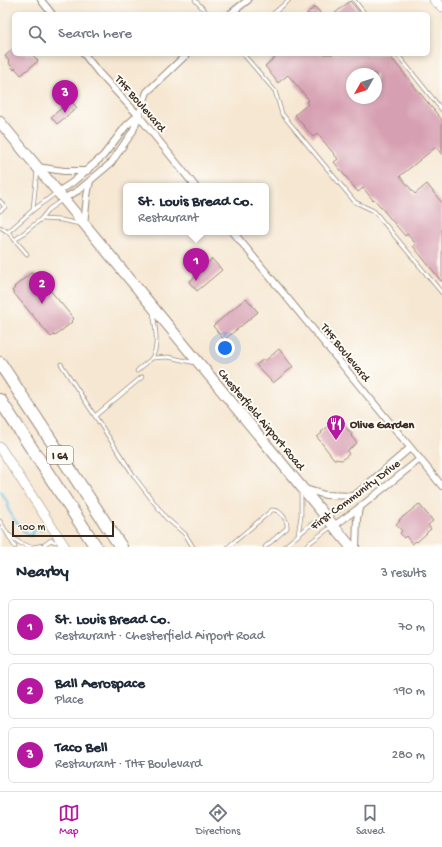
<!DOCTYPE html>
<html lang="en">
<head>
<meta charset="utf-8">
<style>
	body { margin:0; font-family:"Gochi Hand",sans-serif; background:#f6f6f7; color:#1f2937 }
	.compass { position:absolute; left:346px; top:68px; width:36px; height:36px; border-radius:50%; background:#fff; box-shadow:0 2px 6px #0003; rotate:231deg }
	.scale { position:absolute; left:12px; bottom:10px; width:102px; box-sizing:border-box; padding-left:4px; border:2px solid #3b2a1e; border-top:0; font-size:11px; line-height:14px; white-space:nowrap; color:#3b2a1e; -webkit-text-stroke:3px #fdfcf7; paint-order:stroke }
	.you { position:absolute; left:225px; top:348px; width:14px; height:14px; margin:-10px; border:3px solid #fff; border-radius:50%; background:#1a73e8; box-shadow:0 0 0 6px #1a73e833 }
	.badge { display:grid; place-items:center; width:26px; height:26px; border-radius:50%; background:#b5179e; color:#fff; font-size:13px; font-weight:700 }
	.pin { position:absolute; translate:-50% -33px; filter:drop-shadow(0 1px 2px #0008) }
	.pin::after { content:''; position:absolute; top:21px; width:14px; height:12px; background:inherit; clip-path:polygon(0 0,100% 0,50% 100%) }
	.popup { position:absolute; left:123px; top:183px; width:146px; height:52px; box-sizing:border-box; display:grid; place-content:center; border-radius:6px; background:#fff; filter:drop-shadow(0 1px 3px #0005); font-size:13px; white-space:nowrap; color:#747a83 }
	.popup b { font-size:15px; color:#1f2937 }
	.popup::after { content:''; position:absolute; left:50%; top:100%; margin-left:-8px; border:8px solid transparent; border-top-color:#fff }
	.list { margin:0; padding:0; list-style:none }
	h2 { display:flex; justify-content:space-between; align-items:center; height:52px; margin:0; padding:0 16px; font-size:17px }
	h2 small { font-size:13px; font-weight:400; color:#747a83 }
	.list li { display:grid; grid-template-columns:26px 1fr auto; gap:12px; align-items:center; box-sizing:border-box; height:56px; margin:0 8px 8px; padding:0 8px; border:1px solid #e0e1e3; border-radius:6px }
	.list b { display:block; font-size:15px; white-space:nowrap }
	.list p { margin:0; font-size:13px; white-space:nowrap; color:#747a83 }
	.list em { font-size:13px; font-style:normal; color:#747a83 }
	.icon { flex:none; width:22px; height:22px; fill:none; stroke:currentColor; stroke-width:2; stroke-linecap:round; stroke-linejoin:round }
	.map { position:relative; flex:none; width:442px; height:547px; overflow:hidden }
	.search { position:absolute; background:#fff; box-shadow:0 2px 6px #0003; left:12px; right:12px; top:12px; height:44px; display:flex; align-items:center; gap:10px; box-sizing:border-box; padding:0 14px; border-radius:6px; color:#747a83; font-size:15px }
	.sheet { height:244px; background:#fff }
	nav { display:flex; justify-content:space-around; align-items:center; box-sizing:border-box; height:56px; border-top:1px solid #e0e1e3; background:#fff; font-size:11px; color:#747a83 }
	nav a { display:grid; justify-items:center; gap:2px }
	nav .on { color:#b5179e }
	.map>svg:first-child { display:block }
</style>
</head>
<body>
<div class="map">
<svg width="442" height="547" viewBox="0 0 442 547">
	<rect width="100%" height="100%" fill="#fdfcf7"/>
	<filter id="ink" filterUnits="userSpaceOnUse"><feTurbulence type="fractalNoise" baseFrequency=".025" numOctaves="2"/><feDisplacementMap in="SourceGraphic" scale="8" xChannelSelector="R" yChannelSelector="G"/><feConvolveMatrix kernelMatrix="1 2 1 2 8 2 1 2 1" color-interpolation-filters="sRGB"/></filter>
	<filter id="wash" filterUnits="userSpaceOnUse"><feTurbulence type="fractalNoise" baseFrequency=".012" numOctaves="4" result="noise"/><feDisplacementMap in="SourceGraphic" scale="16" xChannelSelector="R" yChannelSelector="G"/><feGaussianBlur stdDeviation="0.9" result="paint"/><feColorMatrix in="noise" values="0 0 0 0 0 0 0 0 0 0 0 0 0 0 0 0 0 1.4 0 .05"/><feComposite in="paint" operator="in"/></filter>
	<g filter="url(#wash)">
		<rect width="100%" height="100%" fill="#f6e7d2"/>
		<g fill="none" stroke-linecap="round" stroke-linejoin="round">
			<!-- stream -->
			<path stroke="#64c1e2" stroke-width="2" d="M0,491L8,503V509L14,519L26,534L30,536L32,535L33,531L36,529L42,530"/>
		</g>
		<g id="blocks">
			<!-- building -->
			<g fill="#d7a0b2" fill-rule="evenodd">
				<path d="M350,1L361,14H334Z"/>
				<path d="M315,7L321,14H306Z"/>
				<path d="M14,48V54H32L38,61L21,75L15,68L14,70L9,63L10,62L5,56Z"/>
				<path d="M279,54H388L442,120V155L436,147L400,176L415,194L427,184L442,203V282L413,246L416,244L407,234L405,236L374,199L373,200L363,188L358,192L334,162L338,159L317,133L313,137L295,115L308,104L306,102L309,100L288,75L278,83L265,66ZM352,74H376V98H352Z"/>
				<path d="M71,100L77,108L57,124L51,117Z"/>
				<path d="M212,259L222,270L197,291L189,282L196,276L194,274Z"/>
				<path d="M35,272L74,319L71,321L72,322L55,336L54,335L51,337L12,291L15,288L14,287L31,273L32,274Z"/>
				<path d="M246,298L258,312L224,340L213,326Z"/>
				<path d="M279,349L293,367L273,383L256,365L264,359L265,361Z"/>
				<path d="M339,419L352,435L351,436L357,443L347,451L349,454L342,460L334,459L317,437L322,433L321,432Z"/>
				<path d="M419,504L433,521L428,525L431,529L427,532V533L417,542L416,541L412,544L406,536L404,538L400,533L402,531L396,524L400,521L399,520Z"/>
			</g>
		</g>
	</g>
	<g filter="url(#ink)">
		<use href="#blocks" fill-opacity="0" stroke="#988878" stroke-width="1"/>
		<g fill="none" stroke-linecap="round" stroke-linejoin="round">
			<!-- lane casing -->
			<g stroke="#988878" stroke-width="4.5">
				<g id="lane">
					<path d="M195,0L208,14"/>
					<path d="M354,0L365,14"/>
					<path d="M273,14L289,0"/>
					<path d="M243,54L275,91L282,114L355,202L374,211L442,293"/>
					<path d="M397,54L442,110"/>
					<path d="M0,201L5,207L0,211"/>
					<path d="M33,209L37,171"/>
					<path d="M41,219L61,220L80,224"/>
					<path d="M0,227L8,232L27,254"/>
					<path d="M8,232L33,210L56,193"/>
					<path d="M15,240L41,219L49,209L62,200"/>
					<path d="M152,358L168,357L196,363"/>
					<path d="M61,364L136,479L166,518L185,534L193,547"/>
					<path d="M137,371C141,367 147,363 151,359C160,348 155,325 153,313"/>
					<path d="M95,416L142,377"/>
					<path d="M0,521L15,547"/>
					<path d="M9,535L20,543L31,547"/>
					<path d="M298,535L301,516V491"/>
					<path d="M33,547L44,545L51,540L55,542"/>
					<path d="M228,547L272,510C280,509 288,520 287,528L265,547"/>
					<path d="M284,547L309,526L324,517"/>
					<path d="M304,547L331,527"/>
				</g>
			</g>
			<!-- street casing -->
			<g stroke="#988878" stroke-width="8">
				<g id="street">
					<path d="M41,0L52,14"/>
					<path d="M230,14L248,0"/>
					<path d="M84,54L99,73L138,115L195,186"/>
					<path d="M37,167L64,171H87"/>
					<path d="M58,192L73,182L103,156L126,126L137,116"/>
					<path d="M63,199L79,190L111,163L133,131L147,92L187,54"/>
					<path d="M84,225L87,196L90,181"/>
					<path d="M233,232L442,486"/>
					<path d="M305,489L325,495L354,496"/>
					<path d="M325,516L341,507L410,448"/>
					<path d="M332,527L359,508L420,459"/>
					<path d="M356,547L357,519L359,508"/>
				</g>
			</g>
			<!-- secondary casing -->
			<g stroke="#988878" stroke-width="10">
				<g id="secondary">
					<path d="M434,0L442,7"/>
					<path d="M0,447L65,547"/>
				</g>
			</g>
			<!-- primary casing -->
			<g stroke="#988878" stroke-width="12">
				<path id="primary" d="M0,122L351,547"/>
			</g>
			<!-- highway casing -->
			<g stroke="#988878" stroke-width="14">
				<g id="highway">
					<path d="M0,363L121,547"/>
					<path d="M0,400L96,547"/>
				</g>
			</g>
			<!-- lane -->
			<use href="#lane" stroke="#fff" stroke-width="3"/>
			<!-- street -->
			<use href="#street" stroke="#fff" stroke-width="6"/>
			<!-- secondary -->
			<use href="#secondary" stroke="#fff" stroke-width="9"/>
			<!-- primary -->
			<use href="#primary" stroke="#fff" stroke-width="10"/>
			<!-- highway -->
			<use href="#highway" stroke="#fff" stroke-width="12"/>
		</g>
	</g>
	<!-- icons -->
	<defs>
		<g id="restaurant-pin" transform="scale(1)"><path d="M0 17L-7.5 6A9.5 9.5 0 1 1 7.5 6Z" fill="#b5179e" stroke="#fdfcf7"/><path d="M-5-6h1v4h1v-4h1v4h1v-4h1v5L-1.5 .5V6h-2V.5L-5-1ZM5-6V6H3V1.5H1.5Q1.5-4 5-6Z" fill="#fff"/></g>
	</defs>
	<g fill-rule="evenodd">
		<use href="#restaurant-pin" x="336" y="424"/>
	</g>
	<g text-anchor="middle" stroke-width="4" stroke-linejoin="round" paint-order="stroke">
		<!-- shield labels -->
		<rect fill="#fdfcf7" stroke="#75695f" stroke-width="1" x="47" y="446" width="26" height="18" rx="3"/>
		<g font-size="11" font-weight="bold" fill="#3b2a1e">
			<text x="60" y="459">I 64</text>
		</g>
		<!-- street labels -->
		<g font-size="12" fill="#3b2a1e" stroke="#fdfcf7">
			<text transform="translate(141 103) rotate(49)" y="4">THF Boulevard</text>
			<text transform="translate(346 352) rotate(51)" y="4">THF Boulevard</text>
			<text transform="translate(262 419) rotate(50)" y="4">Chesterfield Airport Road</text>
			<text transform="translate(355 494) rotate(-37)" y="4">First Community Drive</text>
		</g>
		<!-- poi labels -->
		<g font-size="12" font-weight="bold" fill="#3b2a1e" stroke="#fdfcf7" text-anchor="start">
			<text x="350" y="428">Olive Garden</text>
		</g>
	</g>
</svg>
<svg class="compass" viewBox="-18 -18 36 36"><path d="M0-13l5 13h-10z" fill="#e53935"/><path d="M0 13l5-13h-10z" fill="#747a83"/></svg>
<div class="scale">100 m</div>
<div class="you"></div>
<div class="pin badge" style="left:196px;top:281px">1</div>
<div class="popup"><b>St. Louis Bread Co.</b>Restaurant</div>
<div class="pin badge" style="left:42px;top:304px">2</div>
<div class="pin badge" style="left:65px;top:113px">3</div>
<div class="search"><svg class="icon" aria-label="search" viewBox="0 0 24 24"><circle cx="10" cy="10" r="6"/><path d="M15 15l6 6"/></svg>Search here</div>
</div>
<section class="sheet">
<h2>Nearby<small>3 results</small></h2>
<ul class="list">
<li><span class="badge">1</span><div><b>St. Louis Bread Co.</b><p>Restaurant · Chesterfield Airport Road</p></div><em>70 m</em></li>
<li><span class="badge">2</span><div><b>Ball Aerospace</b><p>Place</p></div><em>190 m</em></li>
<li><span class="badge">3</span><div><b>Taco Bell</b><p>Restaurant · THF Boulevard</p></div><em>280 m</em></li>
</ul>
</section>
<nav>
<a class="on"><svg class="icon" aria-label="map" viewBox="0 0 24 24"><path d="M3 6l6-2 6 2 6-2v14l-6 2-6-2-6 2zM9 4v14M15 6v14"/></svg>Map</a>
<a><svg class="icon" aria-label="directions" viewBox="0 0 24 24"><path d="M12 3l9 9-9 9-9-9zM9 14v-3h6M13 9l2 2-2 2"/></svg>Directions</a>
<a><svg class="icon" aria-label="saved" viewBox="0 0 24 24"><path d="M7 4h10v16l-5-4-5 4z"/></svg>Saved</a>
</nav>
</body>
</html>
